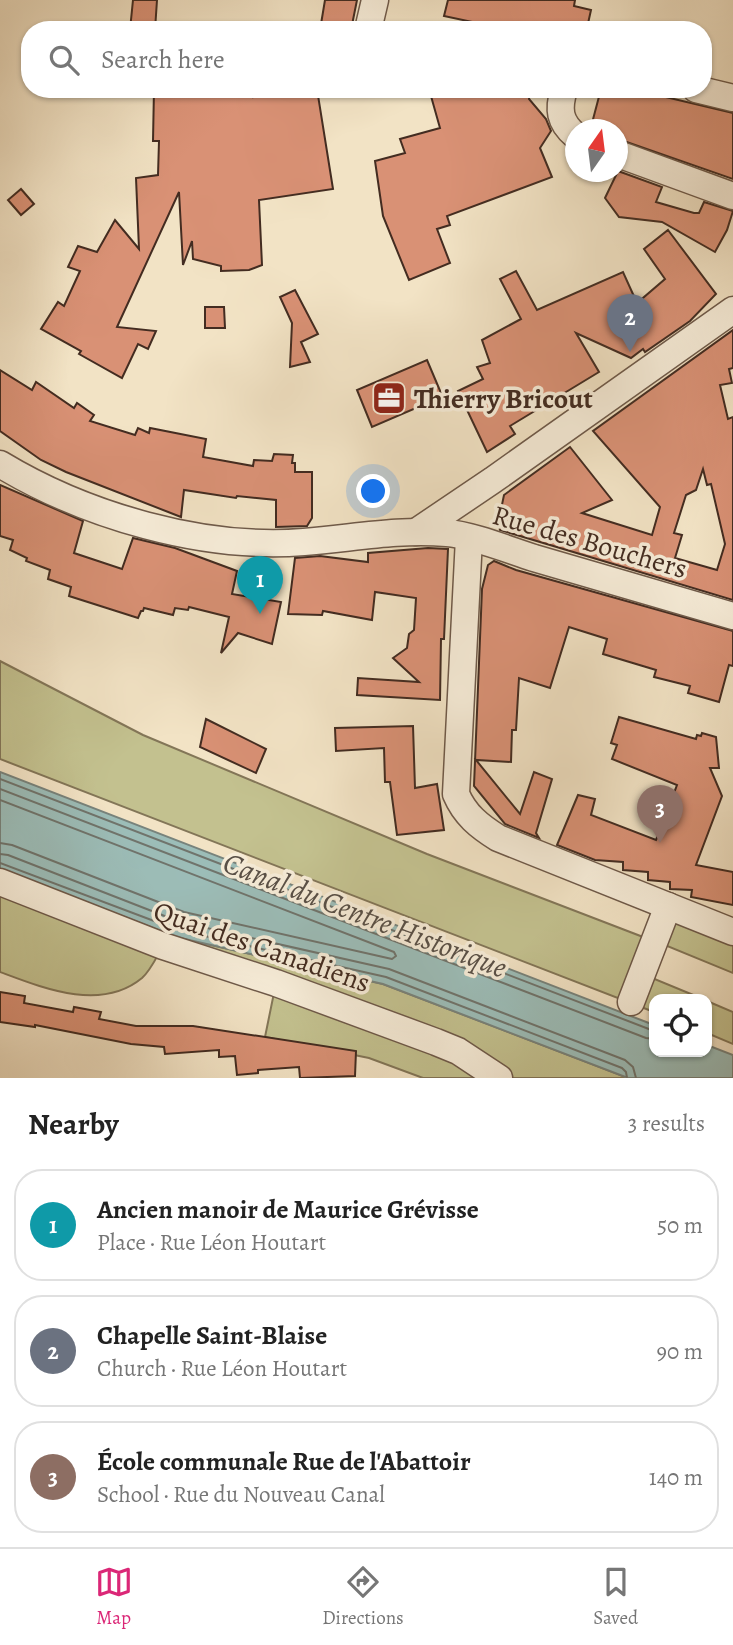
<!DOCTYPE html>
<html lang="en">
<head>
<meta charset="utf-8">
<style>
	body { margin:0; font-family:Alegreya,serif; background:#f2f2f2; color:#222 }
	.controls { position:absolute; right:21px; bottom:21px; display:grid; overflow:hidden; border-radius:14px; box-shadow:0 2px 5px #0004 }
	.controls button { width:63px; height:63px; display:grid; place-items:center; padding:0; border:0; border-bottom:2px solid #e0e0e0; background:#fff; color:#222; font:35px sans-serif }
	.compass { position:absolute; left:565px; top:119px; width:63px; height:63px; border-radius:50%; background:#fff; box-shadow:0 2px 5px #0004; rotate:14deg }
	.you { position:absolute; left:374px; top:492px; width:24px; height:24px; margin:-18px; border:5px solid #fff; border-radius:50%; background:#1a73e8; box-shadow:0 0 0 10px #1a73e833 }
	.badge { display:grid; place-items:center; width:46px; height:46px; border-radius:50%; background:#db2777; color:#fff; font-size:23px; font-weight:700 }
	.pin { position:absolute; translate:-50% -58px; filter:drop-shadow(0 2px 4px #0008) }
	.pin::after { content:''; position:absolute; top:37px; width:24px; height:21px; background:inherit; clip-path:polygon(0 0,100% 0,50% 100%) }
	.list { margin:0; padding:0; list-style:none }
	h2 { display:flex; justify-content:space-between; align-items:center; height:91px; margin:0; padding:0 28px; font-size:30px }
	h2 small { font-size:23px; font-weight:400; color:#767676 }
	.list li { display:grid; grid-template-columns:46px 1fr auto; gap:21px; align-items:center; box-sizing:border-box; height:112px; margin:0 14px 14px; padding:0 14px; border:2px solid #e0e0e0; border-radius:28px }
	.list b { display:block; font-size:26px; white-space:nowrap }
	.list p { margin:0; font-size:23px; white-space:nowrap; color:#767676 }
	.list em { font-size:23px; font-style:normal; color:#767676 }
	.icon { flex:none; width:38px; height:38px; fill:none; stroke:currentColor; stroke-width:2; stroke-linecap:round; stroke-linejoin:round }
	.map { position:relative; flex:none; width:733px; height:1078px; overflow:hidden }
	.search { position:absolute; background:#fff; box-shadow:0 2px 5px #0004; left:21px; right:21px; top:21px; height:77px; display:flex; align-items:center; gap:18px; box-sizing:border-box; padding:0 24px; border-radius:28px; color:#767676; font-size:26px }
	.sheet { height:469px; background:#fff }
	nav { display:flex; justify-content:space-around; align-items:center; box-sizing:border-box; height:98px; border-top:2px solid #e0e0e0; background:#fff; font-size:19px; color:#767676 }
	nav a { display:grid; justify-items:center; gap:4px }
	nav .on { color:#db2777 }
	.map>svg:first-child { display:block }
</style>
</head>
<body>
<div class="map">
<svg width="733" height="1078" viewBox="0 0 733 1078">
	<rect width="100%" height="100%" fill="#f2e3c5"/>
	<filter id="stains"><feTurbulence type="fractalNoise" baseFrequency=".00286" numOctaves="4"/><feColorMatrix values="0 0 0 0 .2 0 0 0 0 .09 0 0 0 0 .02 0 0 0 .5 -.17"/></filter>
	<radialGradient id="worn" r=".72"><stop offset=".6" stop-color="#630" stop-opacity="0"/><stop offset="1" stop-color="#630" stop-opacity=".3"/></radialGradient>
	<!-- green -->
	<g fill="#c3c18f" stroke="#837658" stroke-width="2">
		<path d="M0,661L143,735L427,854L664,945L668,906L733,932V973L665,945L652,978L703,999H654V1012L0,759Z"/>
		<path d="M0,882L176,937L383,984L628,1078H423L369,1058L265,1037L276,983L163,946C157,956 151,970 142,978C101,1012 43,988 0,972Z"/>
		<path d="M707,1001L733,1012V1044L707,1033Z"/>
	</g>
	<!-- water -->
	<path fill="#9cbdb8" stroke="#78837c" stroke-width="2" d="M0,772L654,1025V1052H707V1045L733,1055V1078H628L383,984L176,937L0,869Z"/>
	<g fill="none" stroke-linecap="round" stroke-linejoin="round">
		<!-- shore -->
		<g stroke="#70746c" stroke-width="2">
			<path d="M0,779L654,1031"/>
			<path d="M0,789L646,1038L654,1039"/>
			<path d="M0,800L394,952L396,956L392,959L184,912L12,845L0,843"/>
			<path d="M0,854L8,855L180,922L389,969L625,1060L633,1067L636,1078"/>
			<path d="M0,863L178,930L386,977L622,1068L626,1072L627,1078"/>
		</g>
	</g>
	<!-- building -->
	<g fill="#d99175" stroke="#432c21" stroke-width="2" fill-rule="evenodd">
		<path d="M133,0H157L155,30H130Z"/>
		<path d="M325,0H357L351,30H320Z"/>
		<path d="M448,0H575L574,6L591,10L587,28L569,24V30H510L444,16Z"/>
		<path d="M154,89L253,90V97L317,89L333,189L259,200L262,265L249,270L221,271V266L193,259L192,241L183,265L179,192L117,327L156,331L148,349L138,344L122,378L79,354L81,351L41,329L58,302L64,306L80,271L68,267L78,246L97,252L115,220L139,249L136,178L158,175L159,141H153Z"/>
		<path d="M429,89H531L529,99L546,119L551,131L540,148L552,177L447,216L450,225L437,229L450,263L409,280L383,216L375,161L405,153L400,139L440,128Z"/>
		<path d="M601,89H632L733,113V179L618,139V130H594L591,127Z"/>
		<path d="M618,171L662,187L656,202L694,213H699L704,202L733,211L727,230L715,252L662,222L619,217L605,198Z"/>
		<path d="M21,189L34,204L21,215L8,200Z"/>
		<path d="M668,230L716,294L690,321L645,352L643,349L631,358L576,333L599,372L510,426L515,434L487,452L458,391L483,379L477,367L490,363L482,340L521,319L500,279L516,271L537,310L623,272L637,303L665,279L644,249Z"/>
		<path d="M295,290L318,334L301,342L310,362L290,367L292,323L280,297Z"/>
		<path d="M205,307H224L225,328H205Z"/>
		<path d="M733,330V368L729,369L732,383L720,385L728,419L733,417V600L500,530L498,524L504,495L570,447L612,500L582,513L652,535L660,507L593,431ZM703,469L707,485L711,484L725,544L717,570L675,558L682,535L674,533L686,495L696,490Z"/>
		<path d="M427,360L441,393L421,401L423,405L372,427L357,390Z"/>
		<path d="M0,370L32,390L36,382L74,408L77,403L94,415L90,421L135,435L138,428L149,433L150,428L206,439L203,457L253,466L254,460L272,461L274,454L293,455L292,463H295V472H312V518L307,526L276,527V500L237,496L236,498L184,490L181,517L66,472L41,460L0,431Z"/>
		<path d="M0,485L83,521L74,553L122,569L133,538L175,548L237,571L232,594L281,602L272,644L238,633L221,653L229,617L189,607L188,610L175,608L173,615L144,608L143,611H141L138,618L69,596L71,587L48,579L50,570L26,561L27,558L10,550L13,540L0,536Z"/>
		<path d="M428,548L448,549L444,639H441L440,700L357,695L358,678L419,682L393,658L407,648L409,634L414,630L416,598L375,592L372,620L323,611L322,615L288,614L295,558L320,556L368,562V553Z"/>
		<path d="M494,561L516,570L733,631V666L729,665L719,702L688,693L690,686L654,677L656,670L603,654L607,639L569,627L550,688L519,678L516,730H512L511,762L476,760L520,814L534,772L552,779L536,833L539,838L505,824L474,786L482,589L488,565Z"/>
		<path d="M619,717L696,739L697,735L701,736L702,733L716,737L719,768H710L722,796L696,865L733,872V905L691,897L692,890L670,889V882L648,880V872L623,870V862L595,860L557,845L578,795L595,799L591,815L656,840L677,785L612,759L617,745L611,743Z"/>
		<path d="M206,719L266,749L256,773L200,747Z"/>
		<path d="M413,726L415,788L437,784L444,830L397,835L390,782H385L384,748L336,751L335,728Z"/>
		<path d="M0,992L25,996L24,1003L73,1012L74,1007L101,1012L99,1019L136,1026H193L356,1051L355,1076L300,1078L299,1067L258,1070V1073L237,1075L235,1056L219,1057V1050L165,1054L164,1047L131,1044L35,1025V1027L0,1022Z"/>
	</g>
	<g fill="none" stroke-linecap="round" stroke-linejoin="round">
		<!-- minor casing -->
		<g stroke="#6f5a4a" stroke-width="29">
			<g id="minor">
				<path d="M368,30L375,0"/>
				<path d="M564,89C558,109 559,122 576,136"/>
				<path d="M696,89L733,98"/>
				<path d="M618,154L733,196"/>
				<path d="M0,464C86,516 203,550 304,542C355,538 396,529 447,533C472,535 509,550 534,558C600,577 667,597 733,616"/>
				<path d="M416,532L493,480L733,310"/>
				<path d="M469,538L456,794C465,815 479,826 498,838L733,932"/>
				<path d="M0,882L163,946L276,983L436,1042L458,1051L499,1078"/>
				<path d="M631,1002L668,906"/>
			</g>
		</g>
		<!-- minor -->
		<use href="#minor" stroke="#f7edd9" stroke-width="26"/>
	</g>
	<!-- icons -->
	<defs>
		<g id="office-square" transform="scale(1.75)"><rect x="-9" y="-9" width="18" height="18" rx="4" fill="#8f2418" stroke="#f7edd9"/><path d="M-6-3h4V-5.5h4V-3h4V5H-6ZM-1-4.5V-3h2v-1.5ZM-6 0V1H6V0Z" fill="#fff"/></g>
	</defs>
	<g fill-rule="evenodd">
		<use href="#office-square" x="389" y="398"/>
	</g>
	<g text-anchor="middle" stroke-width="7" stroke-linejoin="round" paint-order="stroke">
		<!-- poi labels -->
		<g font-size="28" font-weight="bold" fill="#432c21" stroke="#f7edd9" text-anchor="start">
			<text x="414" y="408">Thierry Bricout</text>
		</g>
		<!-- street labels -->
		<g font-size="28" fill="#432c21" stroke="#f7edd9">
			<text transform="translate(590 541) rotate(16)" y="10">Rue des Bouchers</text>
			<text transform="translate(262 946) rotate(19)" y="10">Quai des Canadiens</text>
		</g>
		<!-- water labels -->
		<g font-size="30" font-style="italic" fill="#595047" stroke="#f7edd9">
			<text transform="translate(365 915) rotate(21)" y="10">Canal du Centre Historique</text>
		</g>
	</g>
	<rect width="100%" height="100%" filter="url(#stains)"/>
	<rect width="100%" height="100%" fill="url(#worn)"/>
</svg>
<div class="controls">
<button><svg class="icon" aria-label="locate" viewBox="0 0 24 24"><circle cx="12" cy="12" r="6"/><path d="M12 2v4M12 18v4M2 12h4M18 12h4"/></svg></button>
</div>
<svg class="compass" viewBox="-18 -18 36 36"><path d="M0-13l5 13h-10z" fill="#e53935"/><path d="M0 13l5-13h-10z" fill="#767676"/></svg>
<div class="you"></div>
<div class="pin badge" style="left:260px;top:614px;background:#0f9aa8">1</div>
<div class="pin badge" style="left:630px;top:352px;background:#6b7280">2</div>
<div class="pin badge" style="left:660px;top:843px;background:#8d6e63">3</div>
<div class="search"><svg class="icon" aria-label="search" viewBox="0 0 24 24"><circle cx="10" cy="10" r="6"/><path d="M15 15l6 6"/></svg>Search here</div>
</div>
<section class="sheet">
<h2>Nearby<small>3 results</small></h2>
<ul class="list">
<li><span class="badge" style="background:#0f9aa8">1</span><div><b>Ancien manoir de Maurice Grévisse</b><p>Place · Rue Léon Houtart</p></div><em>50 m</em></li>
<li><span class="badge" style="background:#6b7280">2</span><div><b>Chapelle Saint-Blaise</b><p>Church · Rue Léon Houtart</p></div><em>90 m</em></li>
<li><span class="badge" style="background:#8d6e63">3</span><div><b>École communale Rue de l'Abattoir</b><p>School · Rue du Nouveau Canal</p></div><em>140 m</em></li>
</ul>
</section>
<nav>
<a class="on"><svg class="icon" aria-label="map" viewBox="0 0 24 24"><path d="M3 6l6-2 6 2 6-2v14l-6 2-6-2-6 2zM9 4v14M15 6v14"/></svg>Map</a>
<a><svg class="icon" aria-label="directions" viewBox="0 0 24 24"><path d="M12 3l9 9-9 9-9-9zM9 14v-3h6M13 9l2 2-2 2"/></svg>Directions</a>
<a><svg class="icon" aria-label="saved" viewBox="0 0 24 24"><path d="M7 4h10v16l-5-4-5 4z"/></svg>Saved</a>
</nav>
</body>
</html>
